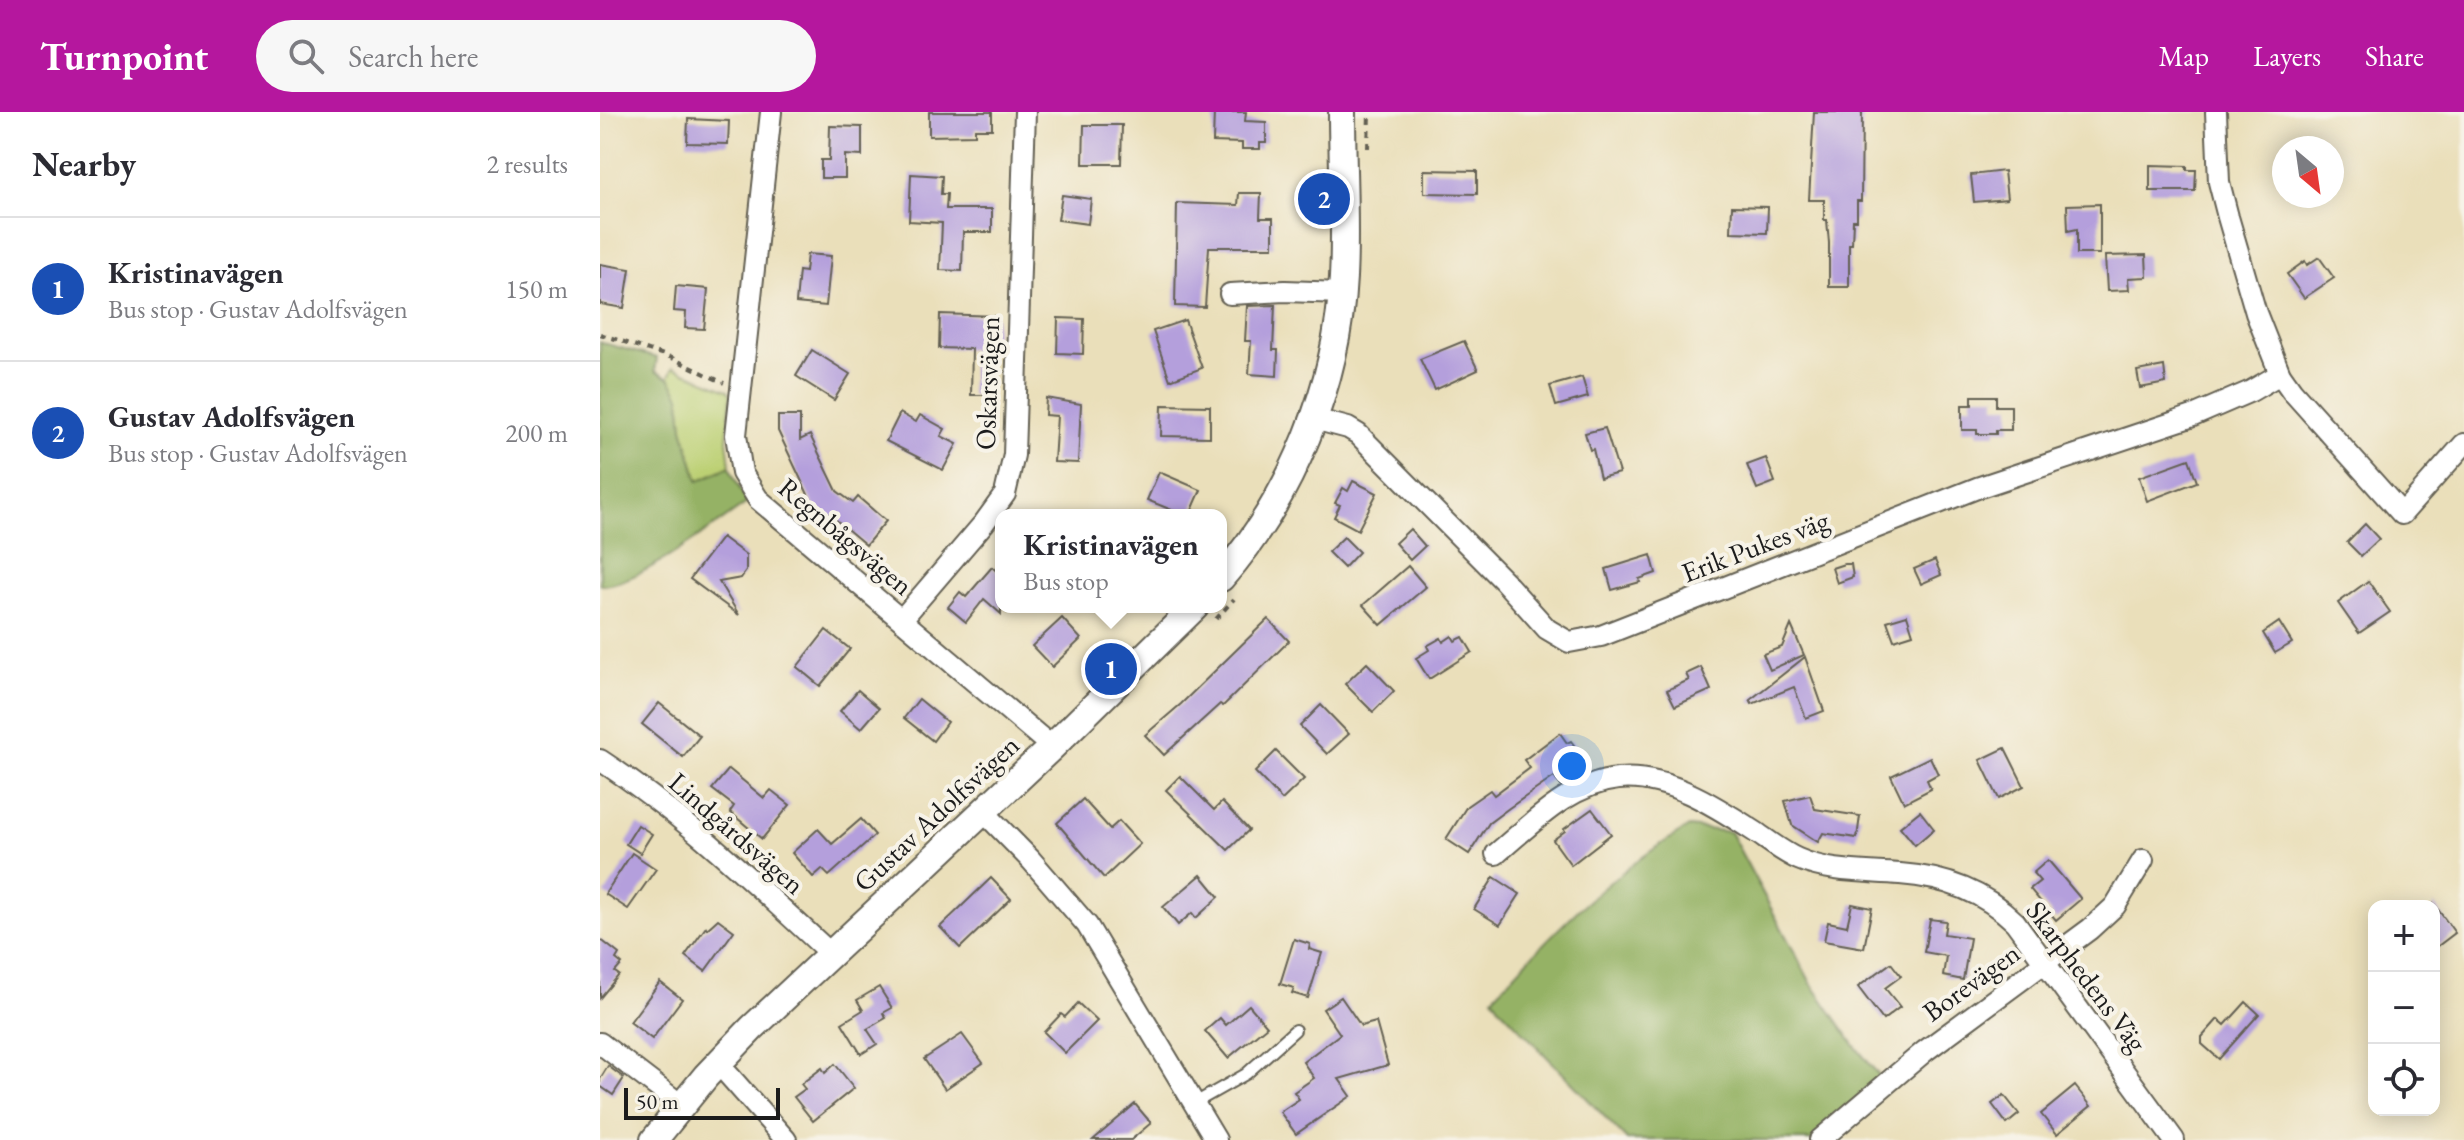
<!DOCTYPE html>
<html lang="en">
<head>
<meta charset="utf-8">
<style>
	body { margin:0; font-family:"EB Garamond",serif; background:#f7f7f7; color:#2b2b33 }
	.controls { position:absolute; right:24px; bottom:24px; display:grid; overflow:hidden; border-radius:16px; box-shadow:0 4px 20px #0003 }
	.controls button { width:72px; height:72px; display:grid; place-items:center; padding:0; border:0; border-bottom:2px solid #e1e1e2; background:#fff; color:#2b2b33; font:40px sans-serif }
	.compass { position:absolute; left:1672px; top:24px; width:72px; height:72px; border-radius:50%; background:#fff; box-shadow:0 4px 20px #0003; rotate:151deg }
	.scale { position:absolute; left:24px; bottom:20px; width:156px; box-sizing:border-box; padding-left:8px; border:4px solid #1c1c1c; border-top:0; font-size:22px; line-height:28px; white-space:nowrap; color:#1c1c1c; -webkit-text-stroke:6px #f7f3e8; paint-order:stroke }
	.you { position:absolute; left:972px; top:654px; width:28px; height:28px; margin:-20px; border:6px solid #fff; border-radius:50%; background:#1a73e8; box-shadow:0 0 0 12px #1a73e833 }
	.badge { display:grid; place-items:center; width:52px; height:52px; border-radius:50%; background:#b5179e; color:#fff; font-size:26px; font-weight:700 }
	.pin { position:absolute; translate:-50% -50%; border:4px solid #fff; box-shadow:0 2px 8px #0006 }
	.popup { position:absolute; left:395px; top:397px; width:232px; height:104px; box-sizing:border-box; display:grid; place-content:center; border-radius:16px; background:#fff; filter:drop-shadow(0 2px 6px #0005); font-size:26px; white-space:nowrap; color:#7c7c81 }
	.popup b { font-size:30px; color:#2b2b33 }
	.popup::after { content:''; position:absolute; left:50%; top:100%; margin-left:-16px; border:16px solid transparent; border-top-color:#fff }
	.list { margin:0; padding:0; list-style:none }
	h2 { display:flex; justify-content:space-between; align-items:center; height:104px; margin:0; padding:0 32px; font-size:34px }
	h2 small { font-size:26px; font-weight:400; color:#7c7c81 }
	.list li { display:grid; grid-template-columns:52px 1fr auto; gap:24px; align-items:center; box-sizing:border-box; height:144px; padding:0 32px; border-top:2px solid #e1e1e2 }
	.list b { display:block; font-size:30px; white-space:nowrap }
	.list p { margin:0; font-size:26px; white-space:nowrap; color:#7c7c81 }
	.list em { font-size:26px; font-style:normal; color:#7c7c81 }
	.icon { flex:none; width:44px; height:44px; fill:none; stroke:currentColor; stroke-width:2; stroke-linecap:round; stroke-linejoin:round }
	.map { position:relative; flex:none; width:1864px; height:1028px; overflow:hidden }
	header { display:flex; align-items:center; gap:48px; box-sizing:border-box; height:112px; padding:0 40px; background:#b5179e; color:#fff }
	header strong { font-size:38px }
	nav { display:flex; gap:44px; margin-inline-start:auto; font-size:28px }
	.search { width:560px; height:72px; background:#f7f7f7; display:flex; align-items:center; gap:20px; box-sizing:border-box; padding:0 28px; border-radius:44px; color:#7c7c81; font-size:30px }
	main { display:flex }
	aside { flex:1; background:#fff }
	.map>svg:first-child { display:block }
</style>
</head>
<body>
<header>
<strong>Turnpoint</strong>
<div class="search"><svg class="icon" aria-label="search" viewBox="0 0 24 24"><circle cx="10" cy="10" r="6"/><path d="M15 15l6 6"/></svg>Search here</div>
<nav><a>Map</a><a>Layers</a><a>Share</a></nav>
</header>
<main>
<aside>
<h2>Nearby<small>2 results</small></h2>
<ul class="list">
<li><span class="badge" style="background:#1a4fb4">1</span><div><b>Kristinavägen</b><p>Bus stop · Gustav Adolfsvägen</p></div><em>150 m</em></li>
<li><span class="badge" style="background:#1a4fb4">2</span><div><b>Gustav Adolfsvägen</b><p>Bus stop · Gustav Adolfsvägen</p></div><em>200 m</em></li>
</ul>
</aside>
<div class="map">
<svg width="1864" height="1028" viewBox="0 0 1864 1028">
	<rect width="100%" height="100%" fill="#f7f3e8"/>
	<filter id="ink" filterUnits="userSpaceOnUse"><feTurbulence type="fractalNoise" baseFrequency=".0125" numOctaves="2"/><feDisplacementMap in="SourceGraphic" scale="16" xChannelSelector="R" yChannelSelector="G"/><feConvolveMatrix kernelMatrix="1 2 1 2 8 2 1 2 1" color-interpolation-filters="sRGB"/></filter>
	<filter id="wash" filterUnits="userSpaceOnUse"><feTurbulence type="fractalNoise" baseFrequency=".006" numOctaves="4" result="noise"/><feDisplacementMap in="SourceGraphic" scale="32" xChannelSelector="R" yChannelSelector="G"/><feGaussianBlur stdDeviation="1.8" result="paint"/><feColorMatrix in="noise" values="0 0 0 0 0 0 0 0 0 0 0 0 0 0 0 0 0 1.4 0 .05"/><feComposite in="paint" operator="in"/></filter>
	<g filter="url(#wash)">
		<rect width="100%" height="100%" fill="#eadfba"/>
		<!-- green -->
		<path fill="#bcd073" stroke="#6c7648" stroke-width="2" d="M73,255L128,278L131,283L127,328L130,354L98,369L83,316L80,284L68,267Z"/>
		<!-- forest -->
		<g fill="#95b265" stroke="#586740" stroke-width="2">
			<path d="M0,230L57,246L55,259L70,267L80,284L83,316L98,369L129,355L147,391C114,413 38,474 0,473Z"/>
			<path d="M1089,715L1130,720L1211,871L1255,934L1281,966L1213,1028H1027L899,895L893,885C953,820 1012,759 1089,715Z"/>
		</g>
		<g id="blocks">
			<!-- building -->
			<g fill="#b49fdc">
				<path d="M329,0H392V17H375V23L329,24Z"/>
				<path d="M614,0H646L645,9L666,10V31H660V37H642V31L613,30Z"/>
				<path d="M1214,0H1262L1261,89H1257V108H1253L1252,132H1249V175H1229V131L1227,108H1224V88H1209Z"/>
				<path d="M88,7L129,9L128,32L87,31Z"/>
				<path d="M484,13H522L521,52H483Z"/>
				<path d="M230,14L262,15V44L245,43V66H221V48H229Z"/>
				<path d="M1550,53L1587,54V58H1596L1595,79H1550Z"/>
				<path d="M824,58L877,59V82L824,81Z"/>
				<path d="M1404,59L1407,87L1374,90L1371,63Z"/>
				<path d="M311,62L342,64L341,82H347L346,97H392V120H363L362,159L340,158L342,111L309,109Z"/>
				<path d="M639,81H661L660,106H673V135H609L605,195L575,194L577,91L638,93Z"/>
				<path d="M462,83L491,87L488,112L458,108Z"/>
				<path d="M1500,92V142H1477V117L1468,119L1467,93Z"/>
				<path d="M1132,94L1168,95L1167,121L1131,120Z"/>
				<path d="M207,142L231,144L226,194L196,191L199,159L205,160Z"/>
				<path d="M1546,143L1547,165L1528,166L1529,178L1507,179L1505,144Z"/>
				<path d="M1719,145L1734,166L1704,186L1687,162L1705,149L1707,153Z"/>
				<path d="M0,152L30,157L24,196L0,192Z"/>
				<path d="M76,174L108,177L104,217L85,216L86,200L74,199Z"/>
				<path d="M675,193L673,238H678L677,264L649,262L651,229H645L647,194Z"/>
				<path d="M340,202L396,204L395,238L388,237L387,283H371L372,237L339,236Z"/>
				<path d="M458,206L484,207L483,242L457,241Z"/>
				<path d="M585,208L602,256L570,268L553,219Z"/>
				<path d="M864,229L878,258L835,278L820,247Z"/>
				<path d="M212,238L250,262L234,288L196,264Z"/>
				<path d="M1564,254L1566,271L1540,276L1537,259Z"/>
				<path d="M982,265L988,285L956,294L950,274Z"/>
				<path d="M1372,284H1396V294H1411V318H1396V322H1377V318H1362V293H1372Z"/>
				<path d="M446,286L481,292L478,351L454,350L457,304L445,303Z"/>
				<path d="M562,293L610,294V325L561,324Z"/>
				<path d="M300,301L316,310L320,303L345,317L341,324L357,332L343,358L286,329Z"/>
				<path d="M178,304H200V328L210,323L237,379L253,391L258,385L286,409L266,433L229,402L228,404L213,393L178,319Z"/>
				<path d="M1005,316L1019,361L1000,366L993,337L990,338L985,321Z"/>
				<path d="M1166,346L1175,370L1157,377L1147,353Z"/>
				<path d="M1589,347L1597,370L1547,389L1539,365Z"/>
				<path d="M559,360L601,378L590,403H584L547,388Z"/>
				<path d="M753,369L777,381L758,418L734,405L740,393L735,391L743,376L748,379Z"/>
				<path d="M1765,412L1779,427L1761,444L1747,430Z"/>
				<path d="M810,417L825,434L810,448L795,431Z"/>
				<path d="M122,425L146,443V459L141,466L119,470L139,503L90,467Z"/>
				<path d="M744,425L759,440L744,456L728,440Z"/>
				<path d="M1051,443L1056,461L1039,467L1040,470L1012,478L1006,457Z"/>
				<path d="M1335,448L1341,463L1321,472L1314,457Z"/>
				<path d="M1244,452H1251L1253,465L1237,471L1232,456Z"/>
				<path d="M808,454L826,475L781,513L763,493Z"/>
				<path d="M392,455L401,463V502L384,487L366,510L348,495L360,480L366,485Z"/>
				<path d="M1768,469L1790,500L1759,521L1738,491Z"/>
				<path d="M1307,503L1313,522L1294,528L1287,509Z"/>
				<path d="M462,506L481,527L452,555L432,534Z"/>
				<path d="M668,507L689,529L623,594L620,592L564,643L545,623L581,592Z"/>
				<path d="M1679,510L1692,531L1675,541L1663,521Z"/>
				<path d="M1191,513L1204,543L1170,558L1163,542L1182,535Z"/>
				<path d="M226,518L250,537L220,574L197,555Z"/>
				<path d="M852,524L855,529L863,525L872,540L829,567L816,546L829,538L827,534L841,526L843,530Z"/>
				<path d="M1205,545L1224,599L1206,606L1194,575L1152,592L1150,588Z"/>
				<path d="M767,551L794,579L773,600L745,572Z"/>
				<path d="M1101,555L1111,578L1075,594L1067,578L1089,568L1086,562Z"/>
				<path d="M258,578L279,596L261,617L240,599Z"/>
				<path d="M319,587L347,610L333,629L304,606Z"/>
				<path d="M59,591L100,624L83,645L42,612Z"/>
				<path d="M721,593L749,622L727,642L700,614Z"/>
				<path d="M960,621L967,631L971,629L981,643L970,651L976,659L971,663L974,667L961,674L954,665L909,696L889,711L869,742L846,727L867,694L890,678L894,683L930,656L924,648Z"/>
				<path d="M1405,636L1424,674L1399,687L1380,648Z"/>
				<path d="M676,639L704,667L682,688L655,660Z"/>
				<path d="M1330,645L1338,662L1327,668L1331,677L1304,691L1291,664Z"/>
				<path d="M129,657L164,686L171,678L190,693L162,727L130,700L134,694L112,677Z"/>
				<path d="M580,664L614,698L622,690L649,718L628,738L566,678Z"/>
				<path d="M1210,683L1215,697L1260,704L1257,726L1223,721L1218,730L1192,713L1185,689Z"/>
				<path d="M483,687L510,717L519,709L540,732L504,766L457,711Z"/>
				<path d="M992,697L1011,722L971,753L953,728L965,719L964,717Z"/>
				<path d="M1320,699L1334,717L1315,733L1300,715Z"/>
				<path d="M261,707L275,723L229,764L222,757L213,765L192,741L218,717L232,732Z"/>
				<path d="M38,713L52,722L40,741L26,732Z"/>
				<path d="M32,741L56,757L28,797L5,782Z"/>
				<path d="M1448,748L1481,787L1456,808L1430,777L1440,769L1433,761Z"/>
				<path d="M601,763L619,785L596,806L592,801L578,813L563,795Z"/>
				<path d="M894,765L920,782L900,813L874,797Z"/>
				<path d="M391,766L411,787L360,836L340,815Z"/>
				<path d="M1252,792L1272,796L1264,836L1224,829L1228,810L1247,814Z"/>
				<path d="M1834,792L1855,821L1834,837Z"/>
				<path d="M118,807L134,819L105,859L85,844L106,815L107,817Z"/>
				<path d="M1330,807L1346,809L1344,822L1370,826L1363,868L1343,864L1346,844L1324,840Z"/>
				<path d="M0,827L19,842L16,847L22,852L15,860L19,863L0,886Z"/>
				<path d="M694,827L710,832L709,837L722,841L708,886L692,881L694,876L680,872Z"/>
				<path d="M1291,851L1301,864L1285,876L1300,895L1283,908L1258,875Z"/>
				<path d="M60,870L82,887L52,927L30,910Z"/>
				<path d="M279,875L292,896L283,901L286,906L267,917L277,932L261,942L242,911L263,898L257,888Z"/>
				<path d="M741,885L761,914L776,910L788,953L739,967L751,984L696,1022L680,1000L699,987L694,980L714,966L703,950L740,922L723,897Z"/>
				<path d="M1646,890L1659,902L1619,947L1602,932V925L1618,907L1625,913Z"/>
				<path d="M478,891L497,909L465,941L444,920L461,902L465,905Z"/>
				<path d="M649,893L667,914L628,946L605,919L620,906L626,913Z"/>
				<path d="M362,922L383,951L345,977L324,947Z"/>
				<path d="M235,952L254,976L213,1009L194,985L205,977L201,972L222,956L225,961Z"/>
				<path d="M8,954L24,966L13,983L0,974V967Z"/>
				<path d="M1475,974L1491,994L1457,1022L1441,1002Z"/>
				<path d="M1404,983L1419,1002L1407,1012L1392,992Z"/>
				<path d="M535,992L551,1011L531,1028H493Z"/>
			</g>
		</g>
	</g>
	<g filter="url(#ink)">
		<use href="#blocks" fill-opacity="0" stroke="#646053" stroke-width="2"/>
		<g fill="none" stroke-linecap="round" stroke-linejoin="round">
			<!-- service casing -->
			<g stroke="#646053" stroke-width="14">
				<path id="service" d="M593,992L646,962L695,918"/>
			</g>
			<!-- minor casing -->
			<g stroke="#646053" stroke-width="24">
				<g id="minor">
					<path d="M171,0L136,323L142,361L158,387L452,635"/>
					<path d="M1616,0L1619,70L1628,105L1656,201L1680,262L1692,279L1802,402L1864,332"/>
					<path d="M630,182L685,179L742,181"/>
					<path d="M714,307L748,316L758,322L904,469L947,517L969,530L1001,524L1377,376L1593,304L1651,279L1680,262"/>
					<path d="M302,507L384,411L405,382L414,343L425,0"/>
					<path d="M0,648C86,704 157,774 232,843"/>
					<path d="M384,700L431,748L487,813L616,1028"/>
					<path d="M896,742C932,712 969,672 1018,667C1068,662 1117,695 1157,721C1170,730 1184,741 1198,747C1230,761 1266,759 1300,762C1344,765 1384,780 1415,810L1574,1028"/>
					<path d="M0,931L81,993"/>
					<path d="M118,951L186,1028"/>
					<path d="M1220,1028L1325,939L1490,817L1515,794L1543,748"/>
				</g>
			</g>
			<!-- tertiary casing -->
			<g stroke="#646053" stroke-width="30">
				<g id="tertiary">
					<path d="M621,466C692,386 738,271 743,165C746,110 742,55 742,0"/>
					<path d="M54,1028L106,964L152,916L452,635L595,495"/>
				</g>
			</g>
			<!-- path -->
			<g stroke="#646053" stroke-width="4" stroke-dasharray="6 6" stroke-linecap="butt">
				<path d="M768,36L769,0"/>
				<path d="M0,222L70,245L124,271"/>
				<path d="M616,507L634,487"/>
			</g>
			<!-- service -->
			<use href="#service" stroke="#fff" stroke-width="10"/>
			<!-- minor -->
			<use href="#minor" stroke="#fff" stroke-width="20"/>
			<!-- tertiary -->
			<use href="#tertiary" stroke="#fff" stroke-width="26"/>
		</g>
	</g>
	<g text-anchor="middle" stroke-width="8" stroke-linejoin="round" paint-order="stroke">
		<!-- street labels -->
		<g font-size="28" fill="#1c1c1c" stroke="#f7f3e8">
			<text transform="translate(387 271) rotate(-88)" y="10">Oskarsvägen</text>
			<text transform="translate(246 424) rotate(40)" y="10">Regnbågsvägen</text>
			<text transform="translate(1155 434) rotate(-21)" y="10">Erik Pukes väg</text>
			<text transform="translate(336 701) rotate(-43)" y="10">Gustav Adolfsvägen</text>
			<text transform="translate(137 721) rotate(41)" y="10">Lindgårdsvägen</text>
			<text transform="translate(1487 864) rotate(53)" y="10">Skarphedens Väg</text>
			<text transform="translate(1371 870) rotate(-36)" y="10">Borevägen</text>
		</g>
	</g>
</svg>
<div class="controls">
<button>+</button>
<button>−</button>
<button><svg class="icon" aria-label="locate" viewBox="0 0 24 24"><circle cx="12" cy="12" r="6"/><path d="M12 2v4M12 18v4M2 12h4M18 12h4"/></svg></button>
</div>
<svg class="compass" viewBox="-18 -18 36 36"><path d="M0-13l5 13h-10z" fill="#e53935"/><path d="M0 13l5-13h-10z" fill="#7c7c81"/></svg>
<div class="scale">50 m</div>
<div class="you"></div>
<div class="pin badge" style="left:511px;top:557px;background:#1a4fb4">1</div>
<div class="popup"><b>Kristinavägen</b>Bus stop</div>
<div class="pin badge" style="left:724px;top:87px;background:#1a4fb4">2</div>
</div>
</main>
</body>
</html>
